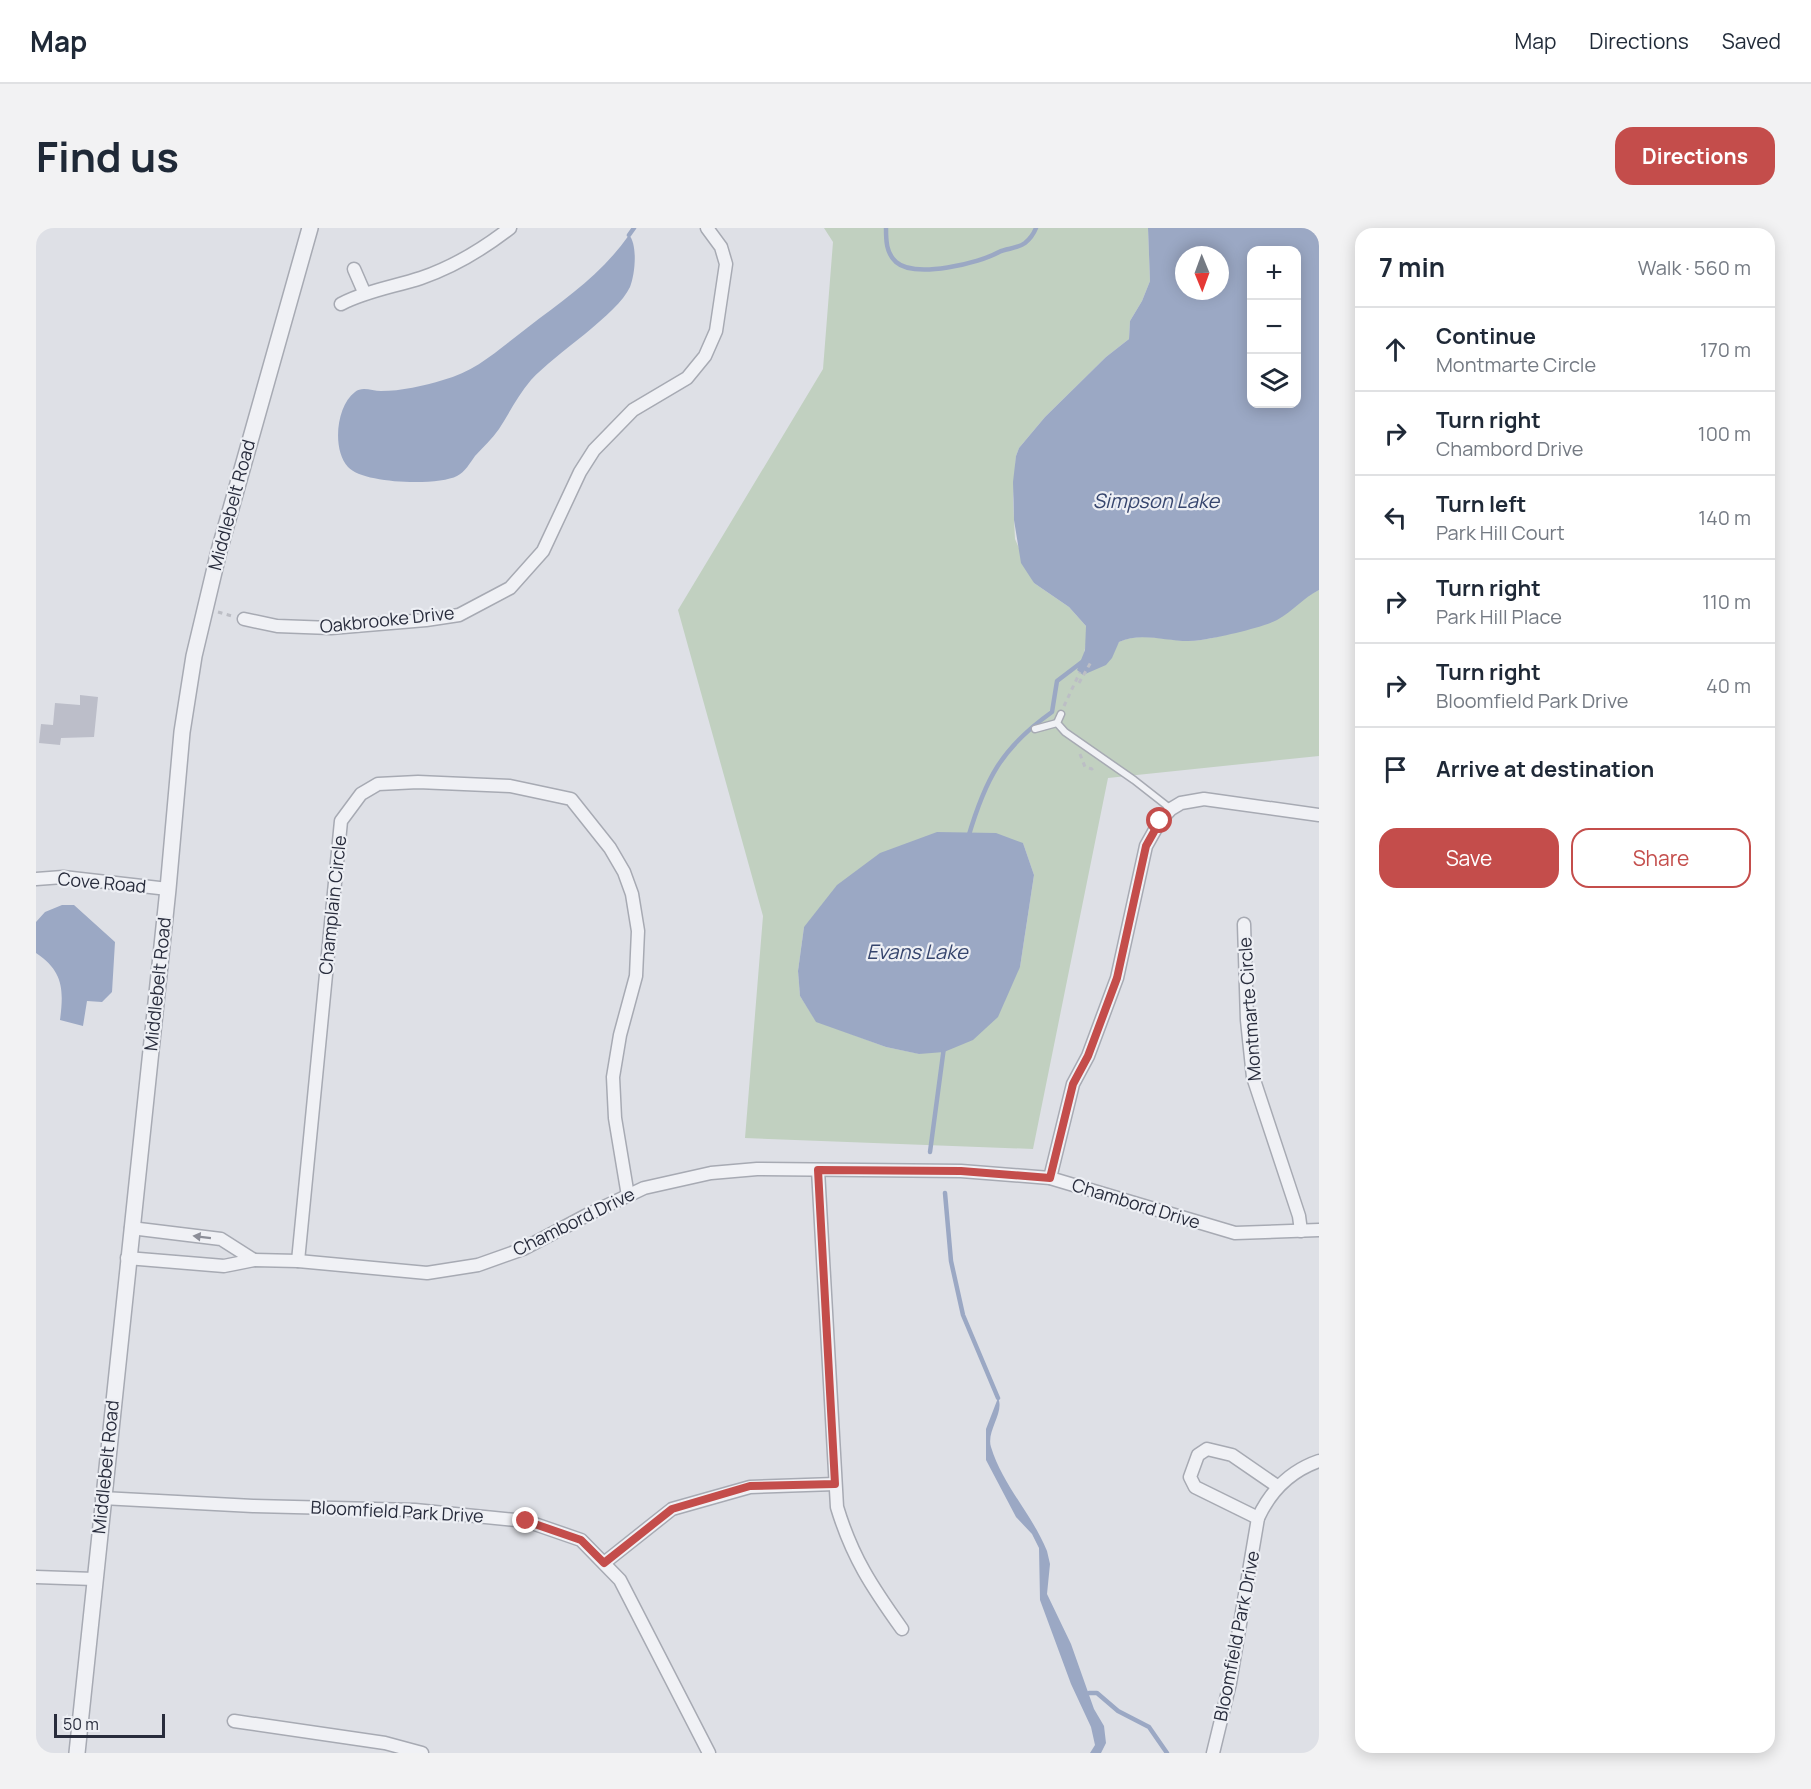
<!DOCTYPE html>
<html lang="en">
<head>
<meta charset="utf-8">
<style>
	body { margin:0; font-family:Manrope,sans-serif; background:#f2f2f3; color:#1f2937 }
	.controls { position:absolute; right:18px; top:18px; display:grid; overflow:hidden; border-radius:12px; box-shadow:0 3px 15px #0003 }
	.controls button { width:54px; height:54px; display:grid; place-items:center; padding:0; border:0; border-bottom:2px solid #e0e1e3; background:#fff; color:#1f2937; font:30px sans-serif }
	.compass { position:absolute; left:1139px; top:18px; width:54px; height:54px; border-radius:50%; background:#fff; box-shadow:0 3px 15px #0003; rotate:179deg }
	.scale { position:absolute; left:18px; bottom:15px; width:111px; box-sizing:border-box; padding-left:6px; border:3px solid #282c3c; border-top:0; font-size:16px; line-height:21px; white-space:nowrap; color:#282c3c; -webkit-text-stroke:4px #edeff4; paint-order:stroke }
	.stop { position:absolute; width:18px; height:18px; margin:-14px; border:4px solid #c44d4b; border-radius:50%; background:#fff }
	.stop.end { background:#c44d4b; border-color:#fff; box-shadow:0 2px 6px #0008 }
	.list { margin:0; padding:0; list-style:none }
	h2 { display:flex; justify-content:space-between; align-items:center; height:78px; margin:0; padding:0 24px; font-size:26px }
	h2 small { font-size:20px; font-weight:400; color:#747a83 }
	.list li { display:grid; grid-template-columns:39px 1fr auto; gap:18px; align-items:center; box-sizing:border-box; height:84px; padding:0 24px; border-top:2px solid #e0e1e3 }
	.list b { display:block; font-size:22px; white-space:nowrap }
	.list p { margin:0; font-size:20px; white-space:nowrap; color:#747a83 }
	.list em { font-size:20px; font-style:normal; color:#747a83 }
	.actions { display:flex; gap:12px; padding:18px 24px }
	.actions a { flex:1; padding:14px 0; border:2px solid #c44d4b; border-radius:18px; text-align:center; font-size:21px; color:#c44d4b }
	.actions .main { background:#c44d4b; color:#fff }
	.icon { flex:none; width:33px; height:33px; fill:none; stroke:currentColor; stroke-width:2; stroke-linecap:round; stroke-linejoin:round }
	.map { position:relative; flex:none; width:1283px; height:1525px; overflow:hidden; border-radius:18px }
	header { display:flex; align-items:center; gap:36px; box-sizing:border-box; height:84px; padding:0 30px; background:#fff; border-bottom:2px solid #e0e1e3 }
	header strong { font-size:28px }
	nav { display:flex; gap:33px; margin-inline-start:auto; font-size:21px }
	.intro { display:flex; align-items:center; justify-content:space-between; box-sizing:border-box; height:144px; padding:0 36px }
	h1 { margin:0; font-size:42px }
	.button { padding:15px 27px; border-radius:18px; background:#c44d4b; color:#fff; font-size:21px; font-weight:700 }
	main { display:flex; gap:36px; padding:0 36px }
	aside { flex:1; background:#fff; border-radius:18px; box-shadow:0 3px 15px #0003 }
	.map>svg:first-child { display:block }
</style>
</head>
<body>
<header>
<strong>Map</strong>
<nav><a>Map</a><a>Directions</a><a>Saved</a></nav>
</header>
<div class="intro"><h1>Find us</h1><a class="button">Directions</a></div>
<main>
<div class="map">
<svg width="1283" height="1525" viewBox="0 0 1283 1525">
	<rect width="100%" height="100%" fill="#dee0e6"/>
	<!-- green -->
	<path fill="#c1d0c0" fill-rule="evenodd" d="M788,0H1112L1114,53L1106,73L1094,93L1093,111L1070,129L1009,189L983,220L980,228L977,271L979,311L998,355L1033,379L1050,398L1051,412L1046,434C1076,442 1069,435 1083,414C1109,402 1136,416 1165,412C1211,406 1242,381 1283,362V528L1072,550L997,921L709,910L727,688L642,382L787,141L797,14ZM987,615L998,647L984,739L884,826L850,819L780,793L764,768L762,743L768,699Z"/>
	<!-- water -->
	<g fill="#9ba8c4" fill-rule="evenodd">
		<path d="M1112,0H1283V362C1267,370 1257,383 1241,392C1225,400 1184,409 1165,412C1137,417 1109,402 1083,414L1076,430L1070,437L1047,447L1041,442L1049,422L1050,398L1033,379L998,355L985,335L978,292L977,254L980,228L983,220L1009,189L1070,129L1093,111L1094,93L1106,73L1114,53ZM1260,22V176H1216V22ZM1148,27H1184V63H1148Z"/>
		<path d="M593,7C602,17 599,47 594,59C581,87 520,125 495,152C482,167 474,184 463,201C456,211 447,219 439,228C434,235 429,244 421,248C402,258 327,256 312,239C296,222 300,178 319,164C326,158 336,163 345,163C365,163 388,158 407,152C441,143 463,121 491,100C531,69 564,48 593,7Z"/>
		<path d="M901,604L960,605L987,615L998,647L984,739L962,789L937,812L908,824L883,826L850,819L780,794L764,768L762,743L768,699L801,657L844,625Z"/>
		<path d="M26,677H38L79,714L76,764L66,774L51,773L47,798L24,792C28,761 27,743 0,725V694L9,684Z"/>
		<path d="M962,1170C969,1184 950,1203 955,1219C967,1258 996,1286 1011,1323L1014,1336L1011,1366L1035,1416L1058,1481L1068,1498L1070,1515L1065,1525H1054L1059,1517L1055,1499L1035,1456L1004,1372L1003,1320L996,1306L980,1289L950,1232V1201Z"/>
	</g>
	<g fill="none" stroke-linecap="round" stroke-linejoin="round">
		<!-- stream -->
		<g stroke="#9ba8c4" stroke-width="4.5">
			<path d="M850,0C850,12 850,25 860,34C879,51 944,35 963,24C971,20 981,21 989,15C994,11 998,5 1000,0"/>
			<path d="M593,7L598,0"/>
			<path d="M932,610C949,552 965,520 1016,484L1021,453L1046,434"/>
			<path d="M894,924L908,819"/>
			<path d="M909,965L915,1033L927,1087L962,1170"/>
			<path d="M1053,1465H1061L1082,1483L1113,1499L1131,1525"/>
		</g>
	</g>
	<!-- building -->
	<path fill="#bcbec9" d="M44,467L62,469L58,509L25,510L24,517L3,515L5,496L17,497L19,475L44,477Z"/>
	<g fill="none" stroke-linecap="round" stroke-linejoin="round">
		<!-- service casing -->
		<g stroke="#a7aab3" stroke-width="9">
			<g id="service">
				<path d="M1025,486L1021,495L1029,504L1098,552L1135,581"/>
				<path d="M999,501L1021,495"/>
			</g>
		</g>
		<!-- minor casing -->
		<g stroke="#a7aab3" stroke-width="15">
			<g id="minor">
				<path d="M318,41L328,64"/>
				<path d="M305,76C330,63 357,59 385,50C417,39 447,21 474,0"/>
				<path d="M208,391L241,398L295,400L390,392L423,387L474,360L507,323L544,244L558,222L597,182L651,150L669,128L680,103L690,36L685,19L671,0"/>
				<path d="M0,651L27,649L132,661"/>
				<path d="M1208,696L1211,792L1217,849L1263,988L1265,1003"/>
				<path d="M782,942L801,1279C816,1329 836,1359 866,1401"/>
				<path d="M1014,950L1037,856L1052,828L1081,750L1110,618L1124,593L1135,581L1145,575L1168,571L1283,587"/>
				<path d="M95,1000L185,1011L218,1032"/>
				<path d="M91,1030L188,1038L218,1032L262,1033L391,1045L442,1037L487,1021L553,986L608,960L675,945L721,941L925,943L1014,950L1199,1005L1283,1002"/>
				<path d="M262,1033L305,593L325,566L342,556L382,554L474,558L535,571L574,620L588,644L596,666L602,703L600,748L584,807L577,849L579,890L592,968"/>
				<path d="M66,1270L217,1278L379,1282L490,1293L545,1312L584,1352L673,1525"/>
				<path d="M1222,1290L1159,1259L1154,1249L1162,1227L1171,1221L1196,1227L1241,1258"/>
				<path d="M568,1335L636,1281L714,1259L799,1256"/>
				<path d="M0,1349L58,1351"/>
				<path d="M198,1493L349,1515L386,1525"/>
				<path d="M1177,1525L1194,1455L1222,1290C1235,1262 1254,1243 1283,1233"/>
			</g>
		</g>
		<!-- tertiary casing -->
		<g stroke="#a7aab3" stroke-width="18">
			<path id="tertiary" d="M41,1525L132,661L146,504L158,428L183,323L274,0"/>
		</g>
		<!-- path -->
		<g stroke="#bcbec5" stroke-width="3" stroke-dasharray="4.5 4.5" stroke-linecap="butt">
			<path d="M182,384L196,388"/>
			<path d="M1043,455L1055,434"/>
			<path d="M1028,478L1044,444"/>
			<path d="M1044,526L1049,539L1056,541L1059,538"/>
		</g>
		<!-- service -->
		<use href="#service" stroke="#f0f1f5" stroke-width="6"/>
		<!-- minor -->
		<use href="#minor" stroke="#f0f1f5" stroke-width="12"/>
		<!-- tertiary -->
		<use href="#tertiary" stroke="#f0f1f5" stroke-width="15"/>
	</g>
	<!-- one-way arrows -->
	<defs><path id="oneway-solid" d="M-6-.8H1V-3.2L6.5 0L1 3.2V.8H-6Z" transform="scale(1.5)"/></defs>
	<use fill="#8c8e98" href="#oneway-solid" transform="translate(166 1009) rotate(-173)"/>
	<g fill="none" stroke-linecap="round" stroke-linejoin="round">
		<!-- route -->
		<path stroke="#c44d4b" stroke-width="8" d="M490,1293L545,1312L568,1335L636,1281L714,1258L799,1256L782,942L925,943L1014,950L1037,856L1052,828L1081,750L1110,618L1124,593"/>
	</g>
	<g text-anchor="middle" stroke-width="4.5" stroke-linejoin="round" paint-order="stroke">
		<!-- street labels -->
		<g font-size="18" fill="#282c3c" stroke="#edeff4">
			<text transform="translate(196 277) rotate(-75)" y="6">Middlebelt Road</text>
			<text transform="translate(351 392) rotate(-6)" y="6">Oakbrooke Drive</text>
			<text transform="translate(66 655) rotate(5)" y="6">Cove Road</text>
			<text transform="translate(297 677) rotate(-84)" y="6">Champlain Circle</text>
			<text transform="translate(122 756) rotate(-84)" y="6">Middlebelt Road</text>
			<text transform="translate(1214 781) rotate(-94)" y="6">Montmarte Circle</text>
			<text transform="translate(1100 976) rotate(17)" y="6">Chambord Drive</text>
			<text transform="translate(538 994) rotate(-26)" y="6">Chambord Drive</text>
			<text transform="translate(70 1239) rotate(-84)" y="6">Middlebelt Road</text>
			<text transform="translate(361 1284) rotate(3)" y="6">Bloomfield Park Drive</text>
			<text transform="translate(1201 1408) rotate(-79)" y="6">Bloomfield Park Drive</text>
		</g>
		<!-- water labels -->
		<g font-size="20" font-style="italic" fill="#36456d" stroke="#edeff4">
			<text x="1120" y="280">Simpson Lake</text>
			<text x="881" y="731">Evans Lake</text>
		</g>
	</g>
</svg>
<div class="controls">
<button>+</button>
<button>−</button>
<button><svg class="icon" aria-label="layers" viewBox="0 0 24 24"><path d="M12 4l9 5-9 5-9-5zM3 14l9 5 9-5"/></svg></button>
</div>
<svg class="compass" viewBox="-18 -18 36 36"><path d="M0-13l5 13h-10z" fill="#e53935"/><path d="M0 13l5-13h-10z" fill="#747a83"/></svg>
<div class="scale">50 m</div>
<div class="stop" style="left:1124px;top:593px"></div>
<div class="stop end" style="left:490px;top:1293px"></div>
</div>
<aside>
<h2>7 min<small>Walk · 560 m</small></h2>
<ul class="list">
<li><svg class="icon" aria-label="ahead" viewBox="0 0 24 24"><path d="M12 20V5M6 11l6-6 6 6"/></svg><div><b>Continue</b><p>Montmarte Circle</p></div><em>170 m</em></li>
<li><svg class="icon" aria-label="right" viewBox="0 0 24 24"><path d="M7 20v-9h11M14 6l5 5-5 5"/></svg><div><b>Turn right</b><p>Chambord Drive</p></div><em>100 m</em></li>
<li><svg class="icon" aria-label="left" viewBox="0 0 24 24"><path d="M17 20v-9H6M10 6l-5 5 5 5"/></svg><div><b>Turn left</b><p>Park Hill Court</p></div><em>140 m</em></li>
<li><svg class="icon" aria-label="right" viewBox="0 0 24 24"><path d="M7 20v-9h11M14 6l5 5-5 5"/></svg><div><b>Turn right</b><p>Park Hill Place</p></div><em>110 m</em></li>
<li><svg class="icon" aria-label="right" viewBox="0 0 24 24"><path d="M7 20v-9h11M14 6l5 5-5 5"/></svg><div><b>Turn right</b><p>Bloomfield Park Drive</p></div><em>40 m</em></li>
<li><svg class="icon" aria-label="arrive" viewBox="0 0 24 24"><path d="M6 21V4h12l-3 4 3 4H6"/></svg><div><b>Arrive at destination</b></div></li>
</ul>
<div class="actions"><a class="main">Save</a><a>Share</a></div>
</aside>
</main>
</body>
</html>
